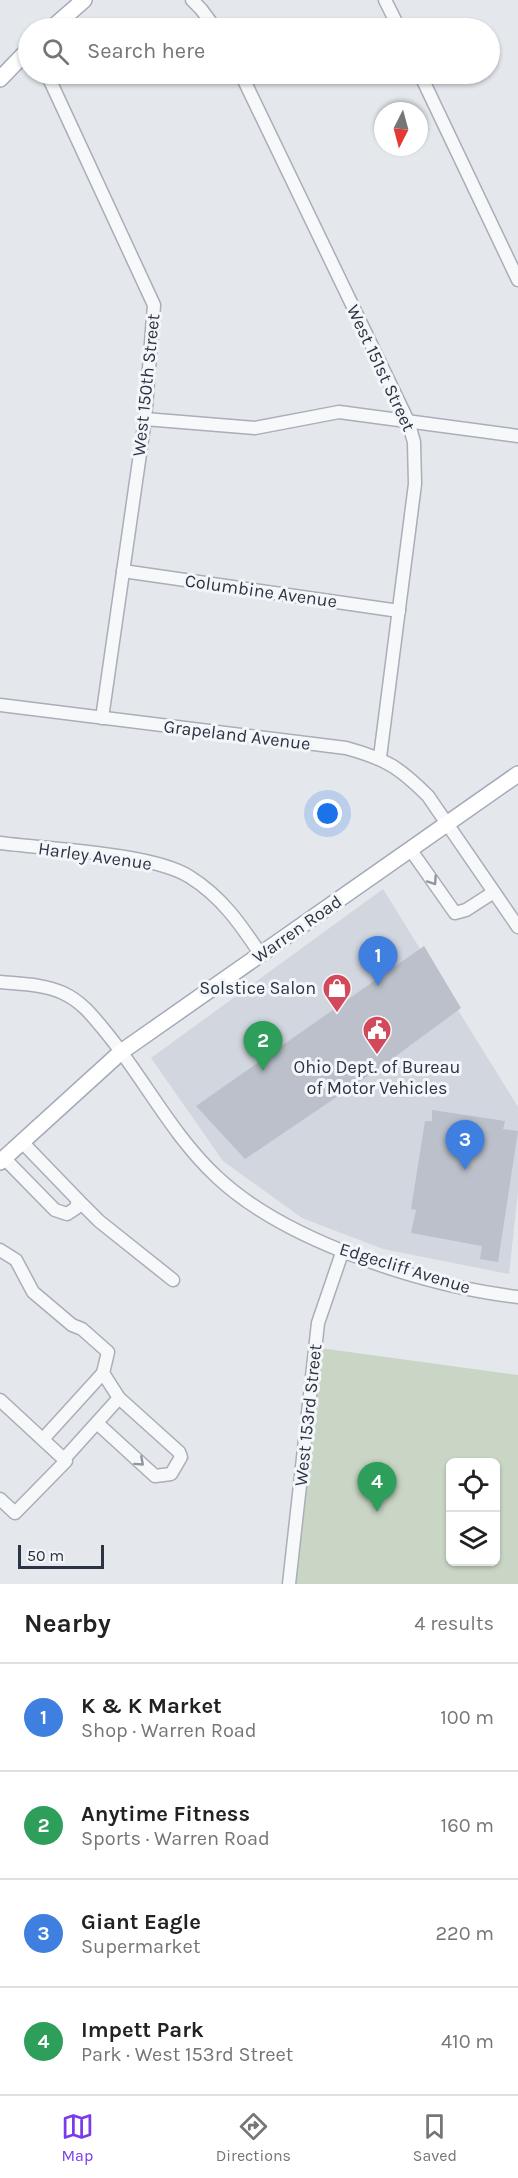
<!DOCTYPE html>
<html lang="en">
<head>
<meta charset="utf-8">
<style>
	body { margin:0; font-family:Karla,sans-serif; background:#f6f6f6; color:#222 }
	.controls { position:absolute; right:18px; bottom:18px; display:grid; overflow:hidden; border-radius:9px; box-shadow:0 2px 4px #0004 }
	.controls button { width:54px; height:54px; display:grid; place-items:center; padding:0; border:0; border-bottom:2px solid #e0e0e0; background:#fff; color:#222; font:30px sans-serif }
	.compass { position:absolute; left:374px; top:102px; width:54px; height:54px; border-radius:50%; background:#fff; box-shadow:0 2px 4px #0004; rotate:186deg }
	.scale { position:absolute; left:18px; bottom:15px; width:86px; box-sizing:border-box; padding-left:6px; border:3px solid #2b3445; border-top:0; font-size:16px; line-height:21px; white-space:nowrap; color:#2b3445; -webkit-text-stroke:4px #f4f6f9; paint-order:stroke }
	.you { position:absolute; left:328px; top:814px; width:21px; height:21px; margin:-15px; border:4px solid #fff; border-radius:50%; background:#1a73e8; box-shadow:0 0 0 9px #1a73e833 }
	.badge { display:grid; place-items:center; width:39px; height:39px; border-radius:50%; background:#7c3aed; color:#fff; font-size:20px; font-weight:700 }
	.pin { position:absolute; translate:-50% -50px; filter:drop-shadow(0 2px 3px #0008) }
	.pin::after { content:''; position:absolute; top:32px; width:21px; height:18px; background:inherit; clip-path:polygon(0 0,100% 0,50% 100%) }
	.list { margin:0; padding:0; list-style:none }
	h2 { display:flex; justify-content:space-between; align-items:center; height:78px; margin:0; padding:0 24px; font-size:26px }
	h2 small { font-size:20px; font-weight:400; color:#767676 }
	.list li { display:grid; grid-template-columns:39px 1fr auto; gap:18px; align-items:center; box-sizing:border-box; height:108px; padding:0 24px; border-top:2px solid #e0e0e0 }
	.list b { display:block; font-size:22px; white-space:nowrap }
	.list p { margin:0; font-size:20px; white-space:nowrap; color:#767676 }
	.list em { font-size:20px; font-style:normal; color:#767676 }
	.icon { flex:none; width:33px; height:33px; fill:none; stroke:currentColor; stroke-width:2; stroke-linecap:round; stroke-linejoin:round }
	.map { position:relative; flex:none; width:518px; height:1584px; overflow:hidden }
	.search { position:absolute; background:#fff; box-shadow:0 2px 4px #0004; left:18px; right:18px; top:18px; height:66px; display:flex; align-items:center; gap:15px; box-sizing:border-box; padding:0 21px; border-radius:33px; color:#767676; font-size:22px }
	.sheet { height:510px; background:#fff }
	nav { display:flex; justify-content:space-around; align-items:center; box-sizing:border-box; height:84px; border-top:2px solid #e0e0e0; background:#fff; font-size:16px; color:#767676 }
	nav a { display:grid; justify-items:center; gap:3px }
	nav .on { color:#7c3aed }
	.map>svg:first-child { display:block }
</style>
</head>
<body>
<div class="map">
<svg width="518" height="1584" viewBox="0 0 518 1584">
	<rect width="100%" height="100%" fill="#e4e7ec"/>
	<!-- built -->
	<path fill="#d2d6de" d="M383,889L518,1107V1192L509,1274L383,1249L302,1218L223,1161L151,1058Z"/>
	<!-- green -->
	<path fill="#c9d6c5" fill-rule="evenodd" d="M320,1348L518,1375V1584H295ZM450,1462H496V1562H450Z"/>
	<!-- building -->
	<g fill="#bbc0ca">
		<path d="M424,946L461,1008L381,1067L245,1159L196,1106Z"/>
		<path d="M432,1110L505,1121L503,1129L518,1131L498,1262L480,1259L482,1246L411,1233L416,1210L411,1209L425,1121H432Z"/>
	</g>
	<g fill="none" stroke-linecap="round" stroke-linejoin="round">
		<!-- minor casing -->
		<g stroke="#a9aeb7" stroke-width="15">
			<g id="minor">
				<path d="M192,0L201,9L215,28"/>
				<path d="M385,0L399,28"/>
				<path d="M47,74L154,305L145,419L102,718"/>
				<path d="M241,74L408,421L414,442L415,484L380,757"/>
				<path d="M420,74L518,280"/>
				<path d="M145,419L255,428L339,412L518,436"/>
				<path d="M123,571L399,611"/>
				<path d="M0,705L346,748C386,759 399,767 428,796L518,927"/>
				<path d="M0,843C47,849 153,853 190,877C222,897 241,925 261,955"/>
				<path d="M410,849L455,913L466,910L494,892"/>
				<path d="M0,982C20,984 44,984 63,993C83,1002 95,1019 109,1036C146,1082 173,1136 217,1177C286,1242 425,1286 518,1297"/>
				<path d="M4,1158L55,1210L67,1214L76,1208L78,1200L22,1142"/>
				<path d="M78,1200L99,1221L173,1280"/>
				<path d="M0,1250L16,1260L33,1292L72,1325L82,1329L108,1352L103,1373L43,1439"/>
				<path d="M0,1400L66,1461L15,1513L0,1499"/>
				<path d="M97,1423L155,1476L171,1474L181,1457L179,1452L119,1398"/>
				<path d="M64,1459L119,1398L103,1373"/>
				<path d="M289,1584L318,1323L343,1250"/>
			</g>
		</g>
		<!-- major casing -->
		<g stroke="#a3abb8" stroke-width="18">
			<g id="major">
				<path d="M52,28L84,0"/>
				<path d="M0,79L28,50"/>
				<path d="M0,1162L121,1052L518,774"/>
			</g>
		</g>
		<!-- minor -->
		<use href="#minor" stroke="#f7f8fa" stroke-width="12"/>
		<!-- major -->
		<use href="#major" stroke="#fff" stroke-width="15"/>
	</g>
	<!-- one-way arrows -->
	<defs><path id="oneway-chevron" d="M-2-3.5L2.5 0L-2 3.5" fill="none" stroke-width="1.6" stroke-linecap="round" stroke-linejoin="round" transform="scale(1.5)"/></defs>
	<g stroke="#9196a0">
		<use href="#oneway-chevron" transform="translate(433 881) rotate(56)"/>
		<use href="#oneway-chevron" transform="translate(140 1462) rotate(42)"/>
	</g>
	<!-- icons -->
	<defs>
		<g id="shop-pin" transform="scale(1.5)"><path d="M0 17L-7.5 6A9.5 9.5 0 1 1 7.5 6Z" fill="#d1495b" stroke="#f4f6f9"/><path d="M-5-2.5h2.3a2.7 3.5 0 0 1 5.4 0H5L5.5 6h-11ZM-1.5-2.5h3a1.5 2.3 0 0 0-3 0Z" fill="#fff"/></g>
		<g id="civic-pin" transform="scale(1.5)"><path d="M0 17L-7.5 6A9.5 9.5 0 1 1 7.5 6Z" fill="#d1495b" stroke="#f4f6f9"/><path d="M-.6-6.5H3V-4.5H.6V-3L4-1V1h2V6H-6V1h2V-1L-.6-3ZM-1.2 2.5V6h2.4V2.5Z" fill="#fff"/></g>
	</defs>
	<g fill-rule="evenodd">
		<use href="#shop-pin" x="337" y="988"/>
		<use href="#civic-pin" x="377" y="1030"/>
	</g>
	<g text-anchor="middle" stroke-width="6" stroke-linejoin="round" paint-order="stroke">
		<!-- street labels -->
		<g font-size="18" fill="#2b3445" stroke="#f4f6f9">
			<text transform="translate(381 368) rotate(65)" y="6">West 151st Street</text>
			<text transform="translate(146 385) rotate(-84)" y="6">West 150th Street</text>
			<text transform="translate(261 591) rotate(8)" y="6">Columbine Avenue</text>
			<text transform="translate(237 735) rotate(7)" y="6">Grapeland Avenue</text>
			<text transform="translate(95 856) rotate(8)" y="6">Harley Avenue</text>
			<text transform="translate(297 929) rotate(-35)" y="6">Warren Road</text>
			<text transform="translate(405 1268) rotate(17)" y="6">Edgecliff Avenue</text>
			<text transform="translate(308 1415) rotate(-84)" y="6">West 153rd Street</text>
		</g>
		<!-- poi labels -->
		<g font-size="18" fill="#2b3445" stroke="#f4f6f9" text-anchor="end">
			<text x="316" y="994">Solstice Salon</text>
			<text x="377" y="1073" text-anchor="middle">Ohio Dept. of Bureau<tspan x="377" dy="21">of Motor Vehicles</tspan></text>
		</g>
	</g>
</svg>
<div class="controls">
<button><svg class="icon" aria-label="locate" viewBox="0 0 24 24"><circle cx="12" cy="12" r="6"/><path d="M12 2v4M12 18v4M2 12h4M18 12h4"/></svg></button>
<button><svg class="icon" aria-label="layers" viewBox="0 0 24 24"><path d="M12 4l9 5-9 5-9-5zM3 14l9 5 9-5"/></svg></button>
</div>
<svg class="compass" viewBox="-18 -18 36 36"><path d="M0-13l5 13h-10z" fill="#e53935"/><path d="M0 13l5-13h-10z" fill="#767676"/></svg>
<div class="scale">50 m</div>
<div class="you"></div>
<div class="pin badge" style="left:378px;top:986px;background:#3f7fe0">1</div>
<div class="pin badge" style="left:263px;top:1071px;background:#2e9e5b">2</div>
<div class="pin badge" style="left:465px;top:1170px;background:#3f7fe0">3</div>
<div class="pin badge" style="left:377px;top:1512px;background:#2e9e5b">4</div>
<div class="search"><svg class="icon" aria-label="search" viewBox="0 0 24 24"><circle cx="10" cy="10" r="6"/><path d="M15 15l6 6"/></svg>Search here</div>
</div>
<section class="sheet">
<h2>Nearby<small>4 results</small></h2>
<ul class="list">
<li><span class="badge" style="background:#3f7fe0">1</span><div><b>K &amp; K Market</b><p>Shop · Warren Road</p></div><em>100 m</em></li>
<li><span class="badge" style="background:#2e9e5b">2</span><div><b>Anytime Fitness</b><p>Sports · Warren Road</p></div><em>160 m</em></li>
<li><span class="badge" style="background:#3f7fe0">3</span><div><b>Giant Eagle</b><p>Supermarket</p></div><em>220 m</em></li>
<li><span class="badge" style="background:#2e9e5b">4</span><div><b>Impett Park</b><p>Park · West 153rd Street</p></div><em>410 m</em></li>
</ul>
</section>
<nav>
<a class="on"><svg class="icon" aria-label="map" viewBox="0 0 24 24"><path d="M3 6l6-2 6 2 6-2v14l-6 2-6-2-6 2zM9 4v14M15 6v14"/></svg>Map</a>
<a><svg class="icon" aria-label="directions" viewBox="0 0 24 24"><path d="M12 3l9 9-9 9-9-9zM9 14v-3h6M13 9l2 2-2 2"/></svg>Directions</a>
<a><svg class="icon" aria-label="saved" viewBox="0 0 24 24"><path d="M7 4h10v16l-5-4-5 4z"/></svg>Saved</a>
</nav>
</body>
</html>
